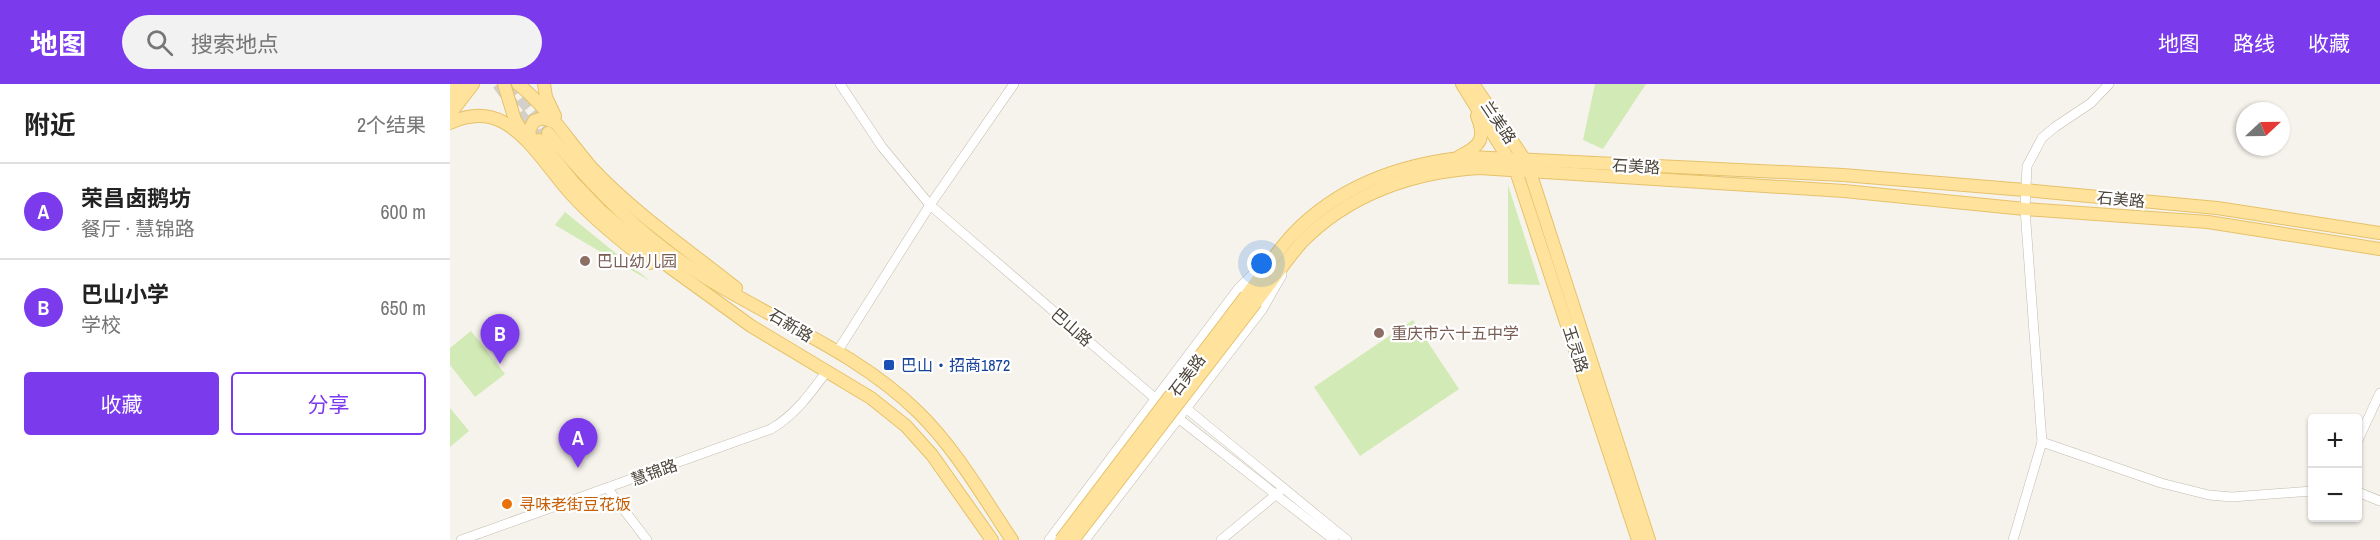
<!DOCTYPE html>
<html lang="zh">
<head>
<meta charset="utf-8">
<style>
	body { margin:0; font-family:"Archivo Narrow","Noto Sans SC",sans-serif; background:#f2f2f2; color:#222 }
	.controls { position:absolute; right:18px; bottom:18px; display:grid; overflow:hidden; border-radius:6px; box-shadow:0 2px 4px #0004 }
	.controls button { width:54px; height:54px; display:grid; place-items:center; padding:0; border:0; border-bottom:2px solid #e0e0e0; background:#fff; color:#222; font:30px sans-serif }
	.compass { position:absolute; left:1786px; top:18px; width:54px; height:54px; border-radius:50%; background:#fff; box-shadow:0 2px 4px #0004; rotate:68deg }
	.you { position:absolute; left:812px; top:180px; width:21px; height:21px; margin:-15px; border:4px solid #fff; border-radius:50%; background:#1a73e8; box-shadow:0 0 0 9px #1a73e833 }
	.badge { display:grid; place-items:center; width:39px; height:39px; border-radius:50%; background:#7c3aed; color:#fff; font-size:20px; font-weight:700 }
	.pin { position:absolute; translate:-50% -50px; filter:drop-shadow(0 2px 3px #0008) }
	.pin::after { content:''; position:absolute; top:32px; width:21px; height:18px; background:inherit; clip-path:polygon(0 0,100% 0,50% 100%) }
	.list { margin:0; padding:0; list-style:none }
	h2 { display:flex; justify-content:space-between; align-items:center; height:78px; margin:0; padding:0 24px; font-size:26px }
	h2 small { font-size:20px; font-weight:400; color:#767676 }
	.list li { display:grid; grid-template-columns:39px 1fr auto; gap:18px; align-items:center; box-sizing:border-box; height:96px; padding:0 24px; border-top:2px solid #e0e0e0 }
	.list b { display:block; font-size:22px; white-space:nowrap }
	.list p { margin:0; font-size:20px; white-space:nowrap; color:#767676 }
	.list em { font-size:20px; font-style:normal; color:#767676 }
	.actions { display:flex; gap:12px; padding:18px 24px }
	.actions a { flex:1; padding:14px 0; border:2px solid #7c3aed; border-radius:6px; text-align:center; font-size:21px; color:#7c3aed }
	.actions .main { background:#7c3aed; color:#fff }
	.icon { flex:none; width:33px; height:33px; fill:none; stroke:currentColor; stroke-width:2; stroke-linecap:round; stroke-linejoin:round }
	.map { position:relative; flex:none; width:1930px; height:456px; overflow:hidden }
	header { display:flex; align-items:center; gap:36px; box-sizing:border-box; height:84px; padding:0 30px; background:#7c3aed; color:#fff }
	header strong { font-size:28px }
	nav { display:flex; gap:33px; margin-inline-start:auto; font-size:21px }
	.search { width:420px; height:54px; background:#f2f2f2; display:flex; align-items:center; gap:15px; box-sizing:border-box; padding:0 21px; border-radius:33px; color:#767676; font-size:22px }
	main { display:flex }
	aside { flex:1; background:#fff }
	.map>svg:first-child { display:block }
</style>
</head>
<body>
<header>
<strong>地图</strong>
<div class="search"><svg class="icon" aria-label="search" viewBox="0 0 24 24"><circle cx="10" cy="10" r="6"/><path d="M15 15l6 6"/></svg>搜索地点</div>
<nav><a>地图</a><a>路线</a><a>收藏</a></nav>
</header>
<main>
<aside>
<h2>附近<small>2个结果</small></h2>
<ul class="list">
<li><span class="badge">A</span><div><b>荣昌卤鹅坊</b><p>餐厅 · 慧锦路</p></div><em>600 m</em></li>
<li><span class="badge">B</span><div><b>巴山小学</b><p>学校</p></div><em>650 m</em></li>
</ul>
<div class="actions"><a class="main">收藏</a><a>分享</a></div>
</aside>
<div class="map">
<svg width="1930" height="456" viewBox="0 0 1930 456">
	<rect width="100%" height="100%" fill="#f6f3ec"/>
	<!-- green -->
	<g fill="#d2eab5">
		<path d="M1145,0H1196L1153,65L1133,56Z"/>
		<path d="M1058,101L1090,201L1058,200Z"/>
		<path d="M115,128L200,197L105,141Z"/>
		<path d="M963,236L1009,305L910,372L864,303Z"/>
		<path d="M21,247L55,290L25,313L0,281V264Z"/>
		<path d="M0,324L19,347L0,363Z"/>
	</g>
	<g fill="none" stroke-linecap="round" stroke-linejoin="round">
		<!-- major-tunnel -->
		<g stroke="#d4d0c8" stroke-width="12" stroke-dasharray="12 6" stroke-linecap="butt">
			<path d="M48,0L86,52"/>
			<path d="M60,0L98,49"/>
		</g>
		<!-- minor casing -->
		<g stroke="#c2bbae" stroke-width="10">
			<g id="minor">
				<path d="M390,0L432,63L480,121L728,334L884,456"/>
				<path d="M387,268L480,121L564,0"/>
				<path d="M732,321L897,456"/>
				<path d="M1908,356L1930,309"/>
				<path d="M1592,358L1711,399L1759,411L1782,413L1862,407"/>
				<path d="M158,405L197,456"/>
				<path d="M1908,408L1930,417"/>
				<path d="M11,456L321,345C345,331 360,310 377,287"/>
				<path d="M599,456L788,205L815,178"/>
				<path d="M635,456L812,226L832,191"/>
				<path d="M771,456L829,408"/>
				<path d="M1563,456L1592,358L1575,125L1577,82L1592,54L1605,43L1641,19L1659,0"/>
			</g>
		</g>
		<!-- major casing -->
		<g stroke="#e6c16a" stroke-width="14">
			<g id="major">
				<path d="M54,0L65,36L73,49"/>
				<path d="M68,0C97,23 117,55 141,83C184,129 237,165 286,204"/>
				<path d="M94,0L96,13L105,32"/>
				<path d="M1012,0L1066,87L1188,456"/>
				<path d="M1023,0L1075,76L1080,88L1199,456"/>
				<path d="M0,2L3,0"/>
				<path d="M0,15L18,1"/>
				<path d="M0,30L23,0"/>
				<path d="M0,39C17,31 36,29 53,38C80,52 102,90 123,112C146,137 172,158 200,179"/>
				<path d="M98,49C145,105 195,157 258,195C328,238 409,270 468,328C506,365 533,413 562,456"/>
				<path d="M89,56L124,99L150,126L203,171L301,242L421,314L456,342L482,371L542,456"/>
				<path d="M82,60L79,47L84,37L93,34L103,38"/>
				<path d="M1010,72C1031,62 1036,54 1027,32"/>
				<path d="M796,212C811,192 826,168 843,150C890,101 954,79 1020,73L1393,91L1575,106L1767,124L1930,149"/>
				<path d="M806,218C821,199 835,177 851,159C898,110 963,88 1029,84L1394,107L1575,125L1758,138L1930,165"/>
			</g>
		</g>
		<!-- minor -->
		<use href="#minor" stroke="#fff" stroke-width="9"/>
		<!-- major -->
		<use href="#major" stroke="#ffe39c" stroke-width="12"/>
		<!-- major-bridge casing -->
		<g stroke="#e6c16a" stroke-width="14" stroke-linecap="butt">
			<g id="major-bridge">
				<path d="M611,456L796,212"/>
				<path d="M623,456L806,218"/>
			</g>
		</g>
		<!-- major-bridge -->
		<use href="#major-bridge" stroke="#ffe39c" stroke-width="12"/>
	</g>
	<!-- markers -->
	<g fill="#8d6e63" stroke="#fff" stroke-width="2">
		<circle cx="135" cy="177" r="6"/>
		<circle cx="929" cy="249" r="6"/>
	</g>
	<rect fill="#1a4fb4" stroke="#fff" stroke-width="2" x="433" y="275" width="12" height="12" rx="3"/>
	<circle fill="#e8710a" stroke="#fff" stroke-width="2" cx="57" cy="420" r="6"/>
	<g text-anchor="middle" stroke-width="4.5" stroke-linejoin="round" paint-order="stroke">
		<!-- street labels -->
		<g font-size="16" fill="#4b4439" stroke="#fff">
			<text transform="translate(1049 38) rotate(56)" y="6">兰美路</text>
			<text transform="translate(1186 82) rotate(3)" y="6">石美路</text>
			<text transform="translate(1671 115) rotate(5)" y="6">石美路</text>
			<text transform="translate(341 241) rotate(31)" y="6">石新路</text>
			<text transform="translate(622 243) rotate(41)" y="6">巴山路</text>
			<text transform="translate(1126 265) rotate(72)" y="6">玉灵路</text>
			<text transform="translate(737 291) rotate(-53)" y="6">石美路</text>
			<text transform="translate(204 388) rotate(-20)" y="6">慧锦路</text>
		</g>
		<!-- education labels -->
		<g font-size="16" fill="#785e54" stroke="#fff" text-anchor="start">
			<text x="147" y="183">巴山幼儿园</text>
			<text x="941" y="255">重庆市六十五中学</text>
		</g>
		<!-- transit labels -->
		<g font-size="16" fill="#164399" stroke="#fff" text-anchor="start">
			<text x="451" y="287">巴山‧招商1872</text>
		</g>
		<!-- food labels -->
		<g font-size="16" fill="#c56008" stroke="#fff" text-anchor="start">
			<text x="69" y="426">寻味老街豆花饭</text>
		</g>
	</g>
</svg>
<div class="controls">
<button>+</button>
<button>−</button>
</div>
<svg class="compass" viewBox="-18 -18 36 36"><path d="M0-13l5 13h-10z" fill="#e53935"/><path d="M0 13l5-13h-10z" fill="#767676"/></svg>
<div class="you"></div>
<div class="pin badge" style="left:128px;top:384px">A</div>
<div class="pin badge" style="left:50px;top:280px">B</div>
</div>
</main>
</body>
</html>
